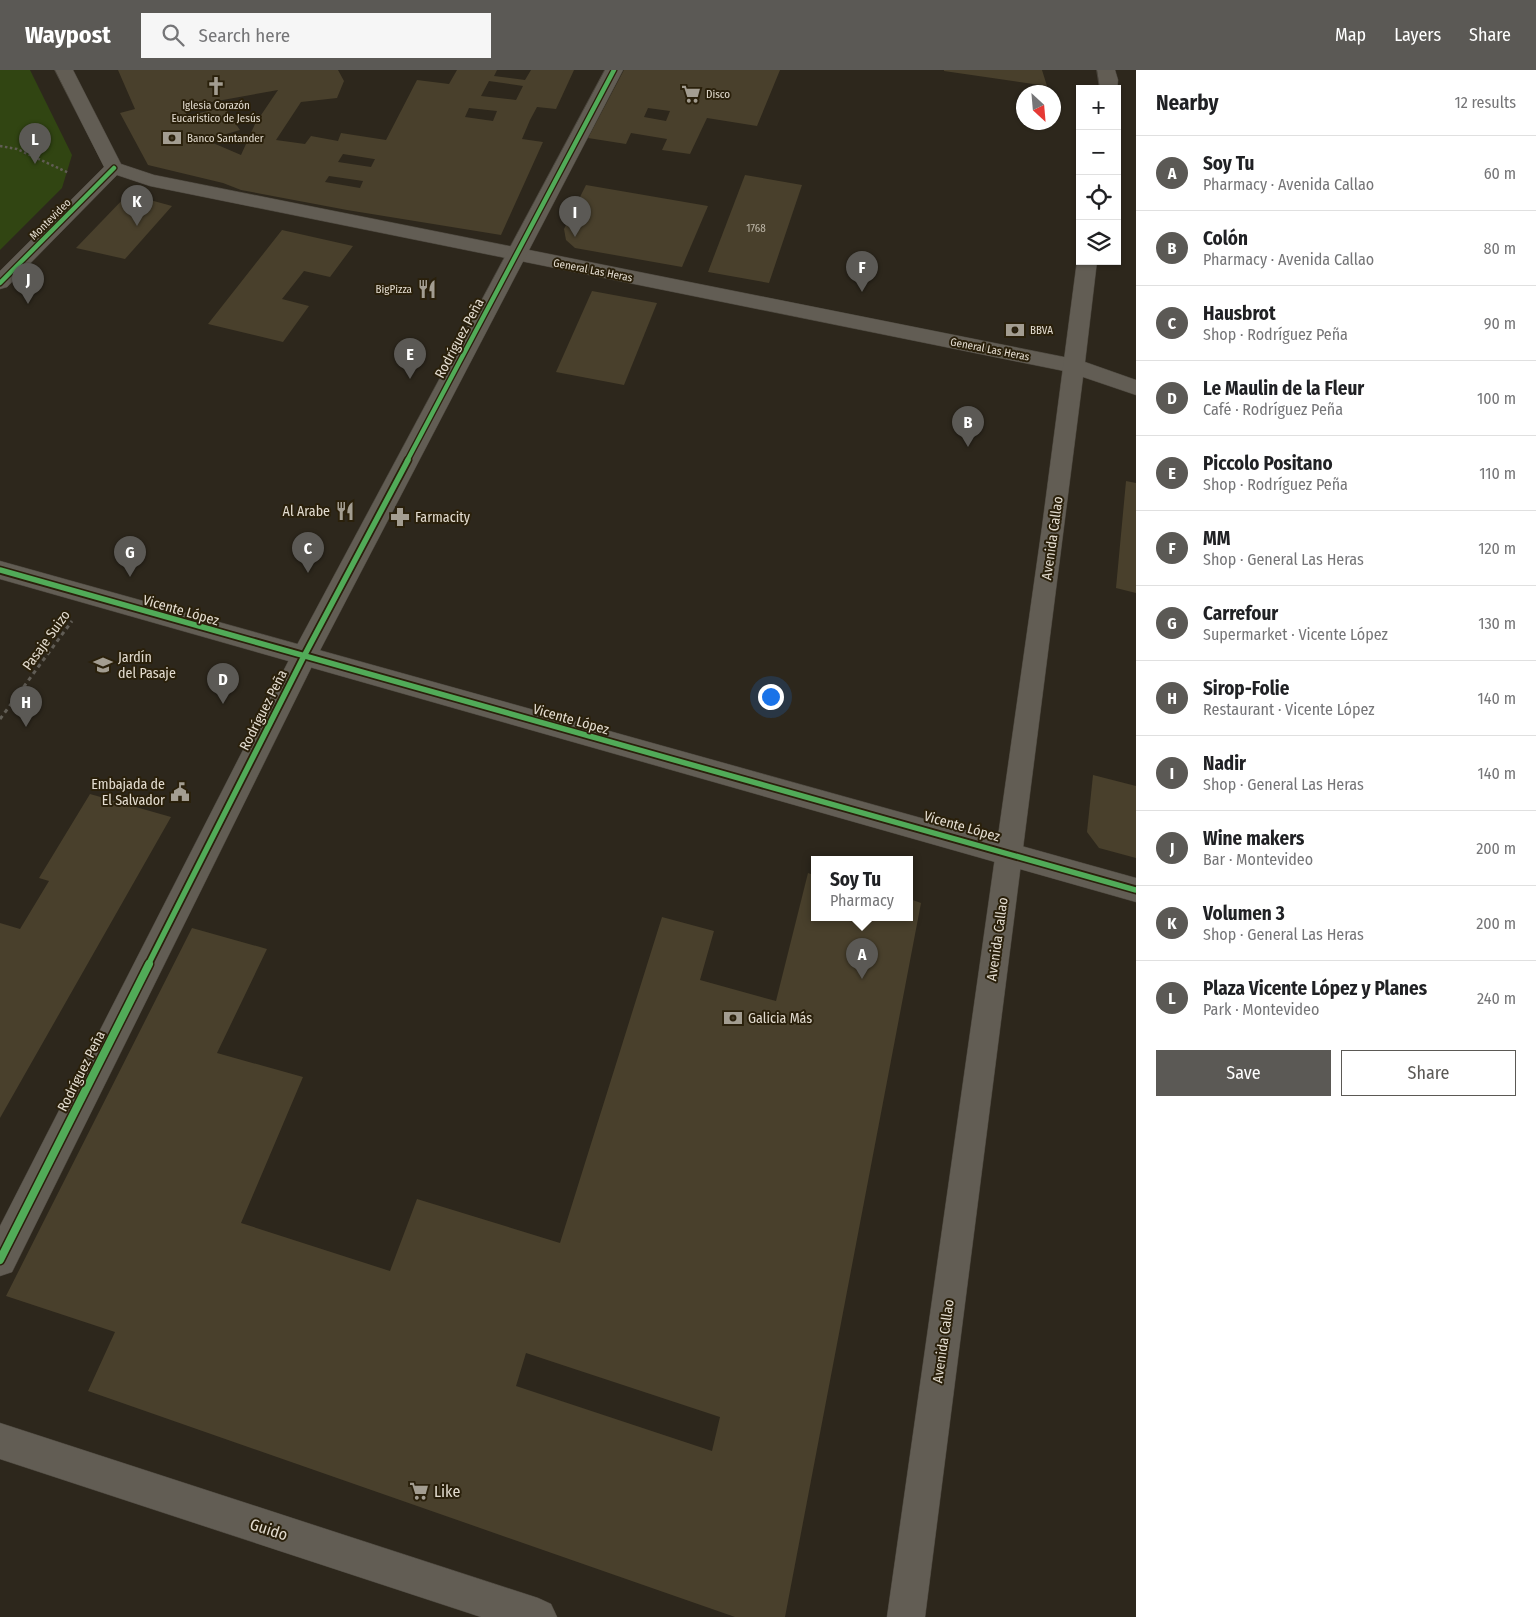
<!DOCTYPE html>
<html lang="en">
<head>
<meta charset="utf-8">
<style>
	body { margin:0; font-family:"Fira Sans Condensed",sans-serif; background:#f6f6f6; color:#202124 }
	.controls { position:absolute; right:15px; top:15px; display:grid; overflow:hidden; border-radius:0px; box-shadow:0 1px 4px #0004 }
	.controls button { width:45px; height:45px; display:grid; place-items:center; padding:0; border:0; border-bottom:1px solid #e0e0e0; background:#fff; color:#202124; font:25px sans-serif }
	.compass { position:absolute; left:1016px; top:15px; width:45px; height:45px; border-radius:50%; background:#fff; box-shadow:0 1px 4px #0004; rotate:154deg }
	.you { position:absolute; left:770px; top:626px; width:18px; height:18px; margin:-12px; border:4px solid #fff; border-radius:50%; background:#1a73e8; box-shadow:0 0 0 8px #1a73e833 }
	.badge { display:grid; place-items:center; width:32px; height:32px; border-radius:50%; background:#5b5955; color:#fff; font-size:16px; font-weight:700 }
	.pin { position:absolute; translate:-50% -41px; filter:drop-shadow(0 1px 2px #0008) }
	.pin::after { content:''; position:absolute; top:26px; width:18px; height:15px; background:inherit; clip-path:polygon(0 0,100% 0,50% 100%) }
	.popup { position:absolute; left:811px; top:786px; width:102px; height:65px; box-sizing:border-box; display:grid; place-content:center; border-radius:0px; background:#fff; filter:drop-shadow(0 1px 4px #0005); font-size:16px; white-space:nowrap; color:#757577 }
	.popup b { font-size:19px; color:#202124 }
	.popup::after { content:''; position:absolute; left:50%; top:100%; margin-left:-10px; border:10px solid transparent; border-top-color:#fff }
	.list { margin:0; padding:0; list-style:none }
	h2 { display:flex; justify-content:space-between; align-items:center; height:65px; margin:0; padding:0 20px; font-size:21px }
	h2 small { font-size:16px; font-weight:400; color:#757577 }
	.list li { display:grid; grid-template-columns:32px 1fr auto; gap:15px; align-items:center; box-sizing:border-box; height:75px; padding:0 20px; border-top:1px solid #e0e0e0 }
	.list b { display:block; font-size:19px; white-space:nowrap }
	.list p { margin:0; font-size:16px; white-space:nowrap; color:#757577 }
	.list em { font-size:16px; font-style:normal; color:#757577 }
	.actions { display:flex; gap:10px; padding:15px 20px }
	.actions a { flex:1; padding:11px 0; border:1px solid #5b5955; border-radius:0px; text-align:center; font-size:18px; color:#5b5955 }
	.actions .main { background:#5b5955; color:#fff }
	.icon { flex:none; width:28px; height:28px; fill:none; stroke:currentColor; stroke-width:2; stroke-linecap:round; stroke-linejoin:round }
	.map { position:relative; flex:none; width:1136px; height:1547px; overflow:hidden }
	header { display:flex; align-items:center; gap:30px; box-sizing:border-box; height:70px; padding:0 25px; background:#5b5955; color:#fff }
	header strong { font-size:24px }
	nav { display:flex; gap:28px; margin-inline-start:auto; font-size:18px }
	.search { width:350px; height:45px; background:#f6f6f6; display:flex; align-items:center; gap:12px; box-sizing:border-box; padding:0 18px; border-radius:0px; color:#757577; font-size:19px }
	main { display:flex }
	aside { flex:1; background:#fff }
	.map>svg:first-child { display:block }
</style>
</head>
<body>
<header>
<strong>Waypost</strong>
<div class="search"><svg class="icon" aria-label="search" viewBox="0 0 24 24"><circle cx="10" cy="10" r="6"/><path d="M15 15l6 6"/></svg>Search here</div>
<nav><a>Map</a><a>Layers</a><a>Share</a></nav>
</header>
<main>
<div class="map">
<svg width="1136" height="1547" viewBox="0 0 1136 1547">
	<rect width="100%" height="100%" fill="#2d271c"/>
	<!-- green -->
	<path fill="#314512" d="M0,0H30L72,85L62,118L0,180Z"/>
	<!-- building -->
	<g fill="#49402c" fill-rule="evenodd">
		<path d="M118,0H338L344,11L337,28L301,32L276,70L305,74L311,66L338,71L341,63L386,70L417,10L449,14L457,0H497L494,6L525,10L531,0H574L556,39L537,37L530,50L522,69L543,72L501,165L347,140L241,120L223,113L148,95L120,43L135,39ZM489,11L523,16L516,30L481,26ZM278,20L255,54L241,85L206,70L240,60L224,37L187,46L184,37ZM469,38L497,41L493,51L465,47ZM343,84L374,89H375L371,97L338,92ZM329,106L363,111L360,118L325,112Z"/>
		<path d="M624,0H780L757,56L707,48L690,84L662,80L667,69L631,63L626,74L588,68ZM648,38L670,41L666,51L644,47Z"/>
		<path d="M944,0H1042L1047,16L944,1Z"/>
		<path d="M745,105L802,115L769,213L708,202Z"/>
		<path d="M586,115L708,136L682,197L575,178L566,170L564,159Z"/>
		<path d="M128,124L172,136L125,189L76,178Z"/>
		<path d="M282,160L353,176L330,207L304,201L282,229L309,236L283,272L208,254Z"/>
		<path d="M592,221L657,233L624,315L556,302Z"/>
		<path d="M1126,411L1136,413V523L1116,518Z"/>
		<path d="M1093,705L1136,716V788L1099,778L1087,762Z"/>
		<path d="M90,724L171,747L0,1048V853L20,859L49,811L39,808Z"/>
		<path d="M808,803L814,805V848H910V829L921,833L785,1547H735L88,1321L115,1262L6,1226L192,858L267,879L217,983L303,1007L241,1153L390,1201L417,1129L560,1173L662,847L714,861L700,910L776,931ZM526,1283L720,1347L712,1381L516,1316Z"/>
	</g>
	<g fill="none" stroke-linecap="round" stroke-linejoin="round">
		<!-- minor casing -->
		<g stroke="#4a453c" stroke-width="1">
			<g id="minor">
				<path d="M55,0H73L121,94L154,105L1074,289L1082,291L1085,296L1082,301L1074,303L150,116L117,105L7,217L0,219V201L104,97Z"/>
				<path d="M0,491L1136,808V832L0,509Z"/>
				<path d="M0,1353L538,1528L551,1534L557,1547H481L0,1389Z"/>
			</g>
		</g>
		<!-- tertiary casing -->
		<g stroke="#4a453c" stroke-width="1">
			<path id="tertiary" d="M605,0H623L316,588L12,1202L0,1206V1156L290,588Z"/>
		</g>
		<!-- secondary casing -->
		<g stroke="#4a453c" stroke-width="1">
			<g id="secondary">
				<path d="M1097,0H1115L1118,10L1117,20L1100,19Z"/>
				<path d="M1080,187V191H1097L1085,292L1136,310V325L1083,307L925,1547H887L1042,457L1077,191Z"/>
			</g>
		</g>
		<!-- path-far1 -->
		<path stroke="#615d55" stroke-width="2.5" stroke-dasharray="2.5 2.5" stroke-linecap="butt" d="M0,76L17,79L69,103"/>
		<!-- path -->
		<path stroke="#615d55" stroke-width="3" stroke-dasharray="4 4" stroke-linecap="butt" d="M0,649L72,551"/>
		<!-- minor -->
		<use href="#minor" fill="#625d54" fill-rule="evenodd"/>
		<!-- tertiary -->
		<use href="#tertiary" fill="#625d54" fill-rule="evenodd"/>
		<!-- secondary -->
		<use href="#secondary" fill="#625d54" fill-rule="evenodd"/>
		<!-- cycleway-far2 casing -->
		<g stroke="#2a200b" stroke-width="7">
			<g id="cycleway-far2">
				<path d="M0,213L114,98"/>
				<path d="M407,391L614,0"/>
			</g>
		</g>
		<!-- cycleway-far1 casing -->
		<g stroke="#2a200b" stroke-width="9">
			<g id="cycleway-far1">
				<path d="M0,500L1136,820"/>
				<path d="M148,895L303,588L408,390"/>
			</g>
		</g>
		<!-- cycleway casing -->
		<g stroke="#2a200b" stroke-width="11">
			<path id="cycleway" d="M0,1190L149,894"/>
		</g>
		<!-- cycleway-far2 -->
		<use href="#cycleway-far2" stroke="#51ab58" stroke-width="4.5"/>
		<!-- cycleway-far1 -->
		<use href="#cycleway-far1" stroke="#51ab58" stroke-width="5.5"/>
		<!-- cycleway -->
		<use href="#cycleway" stroke="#51ab58" stroke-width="8"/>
	</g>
	<!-- icons -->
	<defs>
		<g id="church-bare" transform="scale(1.5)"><path d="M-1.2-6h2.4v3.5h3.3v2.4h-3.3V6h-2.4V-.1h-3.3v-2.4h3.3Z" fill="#a39d91" stroke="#2a200b" stroke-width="2.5" paint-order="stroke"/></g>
		<g id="supermarket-bare" transform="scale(1.5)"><path d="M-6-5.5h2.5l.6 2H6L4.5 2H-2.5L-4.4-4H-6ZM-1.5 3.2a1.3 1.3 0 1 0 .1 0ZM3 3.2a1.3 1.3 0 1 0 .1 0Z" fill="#a39d91" stroke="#2a200b" stroke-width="2.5" paint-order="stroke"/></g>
		<g id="bank-bare" transform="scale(1.5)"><path d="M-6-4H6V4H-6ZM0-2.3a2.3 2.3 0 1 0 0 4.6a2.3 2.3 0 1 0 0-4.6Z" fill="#a39d91" stroke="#2a200b" stroke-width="2.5" paint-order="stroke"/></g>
		<g id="restaurant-bare" transform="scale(1.5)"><path d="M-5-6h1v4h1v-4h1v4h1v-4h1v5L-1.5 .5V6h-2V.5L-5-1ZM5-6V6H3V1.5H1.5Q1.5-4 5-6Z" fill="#a39d91" stroke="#2a200b" stroke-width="2.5" paint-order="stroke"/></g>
		<g id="pharmacy-bare" transform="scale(1.5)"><path d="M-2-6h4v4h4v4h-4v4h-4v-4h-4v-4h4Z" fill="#a39d91" stroke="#2a200b" stroke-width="2.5" paint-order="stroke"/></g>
		<g id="school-bare" transform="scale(1.5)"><path d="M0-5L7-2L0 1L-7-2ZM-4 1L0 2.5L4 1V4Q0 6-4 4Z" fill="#a39d91" stroke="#2a200b" stroke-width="2.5" paint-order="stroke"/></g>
		<g id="civic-bare" transform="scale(1.5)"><path d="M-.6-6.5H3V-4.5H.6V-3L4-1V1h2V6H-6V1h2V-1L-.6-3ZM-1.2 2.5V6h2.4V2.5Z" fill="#a39d91" stroke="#2a200b" stroke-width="2.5" paint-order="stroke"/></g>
	</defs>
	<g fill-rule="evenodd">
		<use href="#church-bare" x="216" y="16"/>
		<use href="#supermarket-bare" x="691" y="24"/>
		<use href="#bank-bare" x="172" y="68"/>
		<use href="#restaurant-bare" x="427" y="219"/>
		<use href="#bank-bare" x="1015" y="260"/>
		<use href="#restaurant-bare" x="345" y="441"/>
		<use href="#pharmacy-bare" x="400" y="447"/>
		<use href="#school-bare" x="103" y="595"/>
		<use href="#civic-bare" x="180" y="722"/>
		<use href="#bank-bare" x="733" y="948"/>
		<use href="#supermarket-bare" x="419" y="1421"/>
	</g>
	<g text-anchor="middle" stroke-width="4" stroke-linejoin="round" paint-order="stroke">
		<!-- far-poi labels -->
		<g font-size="11" fill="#e3dcd0" stroke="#2a200b" text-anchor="start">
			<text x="706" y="28">Disco</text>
			<text x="216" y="39" text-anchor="middle">Iglesia Corazón<tspan x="216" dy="13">Eucaristico de Jesús</tspan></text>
			<text x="187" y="72">Banco Santander</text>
			<text x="412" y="223" text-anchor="end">BigPizza</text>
			<text x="1030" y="264">BBVA</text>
		</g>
		<!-- far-street labels -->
		<g font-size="11" fill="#e3dcd0" stroke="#2a200b">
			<text transform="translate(50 149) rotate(-45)" y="4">Montevideo</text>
			<text transform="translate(593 200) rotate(11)" y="4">General Las Heras</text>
			<text transform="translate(990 279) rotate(11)" y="4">General Las Heras</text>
		</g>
		<!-- number labels -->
		<g font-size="11" fill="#bcb5a7">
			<text x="756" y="162">1768</text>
		</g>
		<!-- street labels -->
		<g font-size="14" fill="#e3dcd0" stroke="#2a200b">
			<text transform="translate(459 268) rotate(-62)" y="5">Rodríguez Peña</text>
			<text transform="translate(1052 468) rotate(-82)" y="5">Avenida Callao</text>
			<text transform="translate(181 540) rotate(16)" y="5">Vicente López</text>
			<text transform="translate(46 570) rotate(-54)" y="5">Pasaje Suizo</text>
			<text transform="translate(263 640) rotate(-63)" y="5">Rodríguez Peña</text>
			<text transform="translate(571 649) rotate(16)" y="5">Vicente López</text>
			<text transform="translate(962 756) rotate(16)" y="5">Vicente López</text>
			<text transform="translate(997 869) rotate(-82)" y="5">Avenida Callao</text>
			<text transform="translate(81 1001) rotate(-63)" y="5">Rodríguez Peña</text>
			<text transform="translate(943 1271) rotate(-82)" y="5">Avenida Callao</text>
		</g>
		<!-- poi labels -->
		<g font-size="14" fill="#e3dcd0" stroke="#2a200b" text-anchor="start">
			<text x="330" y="446" text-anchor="end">Al Arabe</text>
			<text x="415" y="452">Farmacity</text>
			<text x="118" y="592">Jardín<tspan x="118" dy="16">del Pasaje</tspan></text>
			<text x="165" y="719" text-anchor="end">Embajada de<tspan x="165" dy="16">El Salvador</tspan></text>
			<text x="748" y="953">Galicia Más</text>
		</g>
		<!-- near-poi labels -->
		<g font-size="16" fill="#e3dcd0" stroke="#2a200b" text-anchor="start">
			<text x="434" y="1427">Like</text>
		</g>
		<!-- near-street labels -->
		<g font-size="16" fill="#e3dcd0" stroke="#2a200b">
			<text transform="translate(269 1459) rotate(18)" y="6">Guido</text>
		</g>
	</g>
</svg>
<div class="controls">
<button>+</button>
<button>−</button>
<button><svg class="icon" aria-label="locate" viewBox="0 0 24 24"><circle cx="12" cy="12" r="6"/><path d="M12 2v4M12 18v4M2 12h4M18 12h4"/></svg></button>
<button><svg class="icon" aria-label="layers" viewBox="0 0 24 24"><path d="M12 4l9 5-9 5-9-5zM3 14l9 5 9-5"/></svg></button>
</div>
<svg class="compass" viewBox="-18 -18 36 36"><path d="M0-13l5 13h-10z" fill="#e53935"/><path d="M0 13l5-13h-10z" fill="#757577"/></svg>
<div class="you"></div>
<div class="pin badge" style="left:862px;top:909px">A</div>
<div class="popup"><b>Soy Tu</b>Pharmacy</div>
<div class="pin badge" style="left:968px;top:377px">B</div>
<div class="pin badge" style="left:308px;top:503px">C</div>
<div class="pin badge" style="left:223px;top:634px">D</div>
<div class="pin badge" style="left:410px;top:309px">E</div>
<div class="pin badge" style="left:862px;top:222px">F</div>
<div class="pin badge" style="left:130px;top:507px">G</div>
<div class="pin badge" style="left:26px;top:657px">H</div>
<div class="pin badge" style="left:575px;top:167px">I</div>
<div class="pin badge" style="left:28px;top:234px">J</div>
<div class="pin badge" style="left:137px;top:156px">K</div>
<div class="pin badge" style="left:35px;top:94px">L</div>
</div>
<aside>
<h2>Nearby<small>12 results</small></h2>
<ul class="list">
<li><span class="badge">A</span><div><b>Soy Tu</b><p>Pharmacy · Avenida Callao</p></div><em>60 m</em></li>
<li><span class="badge">B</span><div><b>Colón</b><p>Pharmacy · Avenida Callao</p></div><em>80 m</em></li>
<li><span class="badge">C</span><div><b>Hausbrot</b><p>Shop · Rodríguez Peña</p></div><em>90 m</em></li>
<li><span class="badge">D</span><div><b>Le Maulin de la Fleur</b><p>Café · Rodríguez Peña</p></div><em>100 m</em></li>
<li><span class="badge">E</span><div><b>Piccolo Positano</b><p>Shop · Rodríguez Peña</p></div><em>110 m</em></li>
<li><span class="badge">F</span><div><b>MM</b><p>Shop · General Las Heras</p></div><em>120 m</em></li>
<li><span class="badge">G</span><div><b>Carrefour</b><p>Supermarket · Vicente López</p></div><em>130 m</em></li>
<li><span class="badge">H</span><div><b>Sirop-Folie</b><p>Restaurant · Vicente López</p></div><em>140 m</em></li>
<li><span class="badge">I</span><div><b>Nadir</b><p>Shop · General Las Heras</p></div><em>140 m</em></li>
<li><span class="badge">J</span><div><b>Wine makers</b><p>Bar · Montevideo</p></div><em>200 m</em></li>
<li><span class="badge">K</span><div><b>Volumen 3</b><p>Shop · General Las Heras</p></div><em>200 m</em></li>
<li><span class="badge">L</span><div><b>Plaza Vicente López y Planes</b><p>Park · Montevideo</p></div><em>240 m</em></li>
</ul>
<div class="actions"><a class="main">Save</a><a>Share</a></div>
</aside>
</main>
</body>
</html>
